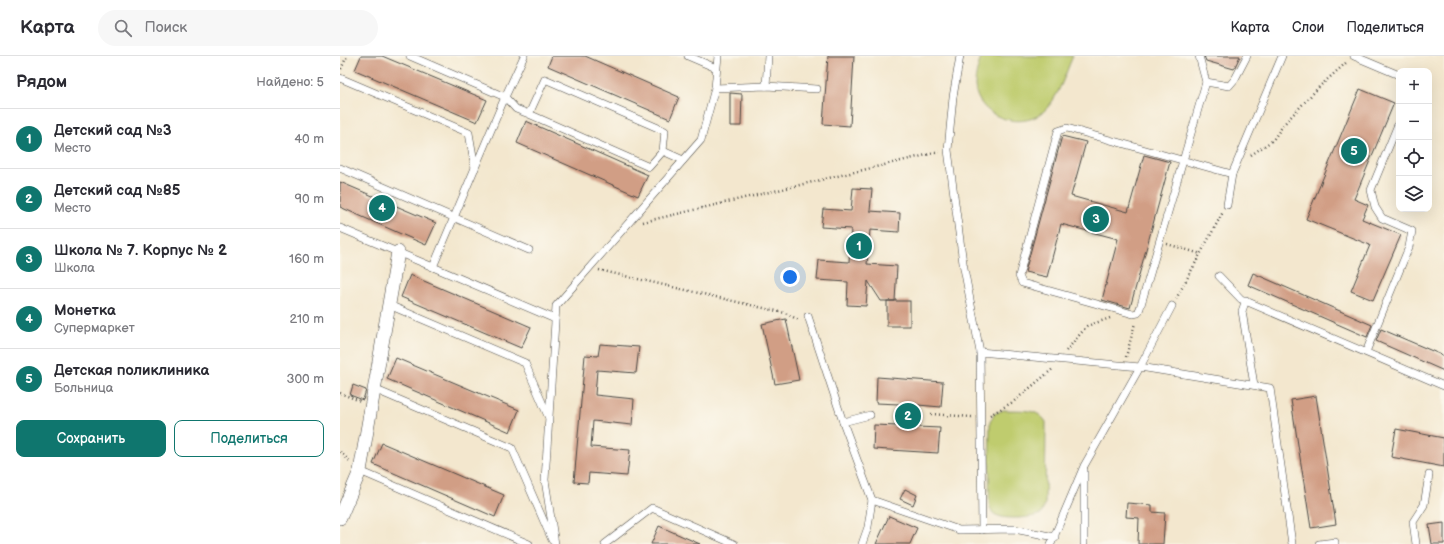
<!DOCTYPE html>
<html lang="ru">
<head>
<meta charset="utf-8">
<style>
	body { margin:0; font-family:"Balsamiq Sans",sans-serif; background:#f7f7f7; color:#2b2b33 }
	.controls { position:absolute; right:12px; top:12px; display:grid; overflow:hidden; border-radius:8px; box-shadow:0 4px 16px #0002 }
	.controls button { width:36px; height:36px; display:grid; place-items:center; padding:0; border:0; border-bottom:1px solid #e1e1e2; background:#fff; color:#2b2b33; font:20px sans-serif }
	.you { position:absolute; left:450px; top:221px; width:14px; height:14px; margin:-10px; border:3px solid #fff; border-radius:50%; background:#1a73e8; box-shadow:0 0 0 6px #1a73e833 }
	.badge { display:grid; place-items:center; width:26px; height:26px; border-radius:50%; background:#0f766e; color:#fff; font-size:13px; font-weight:700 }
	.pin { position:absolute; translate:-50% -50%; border:2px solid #fff; box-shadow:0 1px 4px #0006 }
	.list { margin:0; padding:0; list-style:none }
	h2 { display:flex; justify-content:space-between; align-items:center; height:52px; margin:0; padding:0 16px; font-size:17px }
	h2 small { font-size:13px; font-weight:400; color:#7c7c81 }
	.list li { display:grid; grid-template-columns:26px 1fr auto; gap:12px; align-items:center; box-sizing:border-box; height:60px; padding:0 16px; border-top:1px solid #e1e1e2 }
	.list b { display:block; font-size:15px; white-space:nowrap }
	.list p { margin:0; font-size:13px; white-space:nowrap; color:#7c7c81 }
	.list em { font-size:13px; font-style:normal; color:#7c7c81 }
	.actions { display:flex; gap:8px; padding:12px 16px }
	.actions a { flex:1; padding:9px 0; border:1px solid #0f766e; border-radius:8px; text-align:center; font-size:14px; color:#0f766e }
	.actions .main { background:#0f766e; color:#fff }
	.icon { flex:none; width:22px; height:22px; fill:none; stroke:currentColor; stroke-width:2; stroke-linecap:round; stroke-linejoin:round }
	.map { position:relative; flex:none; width:1104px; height:488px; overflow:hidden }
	header { display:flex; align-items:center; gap:24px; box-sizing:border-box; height:56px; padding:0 20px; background:#fff; border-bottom:1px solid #e1e1e2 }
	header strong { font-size:19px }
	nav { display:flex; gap:22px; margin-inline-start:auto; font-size:14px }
	.search { width:280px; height:36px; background:#f7f7f7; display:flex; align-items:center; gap:10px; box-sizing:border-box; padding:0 14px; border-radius:22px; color:#7c7c81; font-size:15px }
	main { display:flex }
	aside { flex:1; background:#fff }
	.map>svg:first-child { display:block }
</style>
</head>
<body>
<header>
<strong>Карта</strong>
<div class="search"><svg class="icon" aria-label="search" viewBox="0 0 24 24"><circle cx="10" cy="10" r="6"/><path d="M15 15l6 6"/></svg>Поиск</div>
<nav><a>Карта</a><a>Слои</a><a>Поделиться</a></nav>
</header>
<main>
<aside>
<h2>Рядом<small>Найдено: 5</small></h2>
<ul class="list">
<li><span class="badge">1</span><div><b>Детский сад №3</b><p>Место</p></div><em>40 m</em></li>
<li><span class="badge">2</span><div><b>Детский сад №85</b><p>Место</p></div><em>90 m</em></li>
<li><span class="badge">3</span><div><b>Школа № 7. Корпус № 2</b><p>Школа</p></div><em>160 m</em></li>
<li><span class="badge">4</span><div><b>Монетка</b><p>Супермаркет</p></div><em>210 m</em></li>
<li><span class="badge">5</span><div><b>Детская поликлиника</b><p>Больница</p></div><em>300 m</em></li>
</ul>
<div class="actions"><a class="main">Сохранить</a><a>Поделиться</a></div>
</aside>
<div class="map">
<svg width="1104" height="488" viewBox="0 0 1104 488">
	<rect width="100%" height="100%" fill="#fbf7ec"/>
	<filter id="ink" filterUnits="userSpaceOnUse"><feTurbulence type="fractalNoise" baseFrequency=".025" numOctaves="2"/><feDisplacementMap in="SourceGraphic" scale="8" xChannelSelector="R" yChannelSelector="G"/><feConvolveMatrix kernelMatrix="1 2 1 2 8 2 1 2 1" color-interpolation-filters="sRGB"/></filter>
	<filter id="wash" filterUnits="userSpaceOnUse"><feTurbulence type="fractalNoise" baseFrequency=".012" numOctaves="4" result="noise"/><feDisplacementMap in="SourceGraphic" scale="16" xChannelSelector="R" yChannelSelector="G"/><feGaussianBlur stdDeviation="0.9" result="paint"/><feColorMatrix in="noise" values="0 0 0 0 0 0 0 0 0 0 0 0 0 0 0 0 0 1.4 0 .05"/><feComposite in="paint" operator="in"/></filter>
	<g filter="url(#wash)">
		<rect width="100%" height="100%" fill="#f3e7ce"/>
		<!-- green -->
		<g fill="#bfcc6e" stroke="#757c4c">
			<path d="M642,0H733C725,18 718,44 702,57C679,75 637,60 635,30C635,21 638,8 642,0Z"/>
			<path d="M663,354C679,355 697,351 706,366L705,449L701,458C692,462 661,465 653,457C651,455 650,451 649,448L650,366L654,358Z"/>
		</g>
		<g id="blocks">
			<!-- building -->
			<g fill="#d19e85">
				<path d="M21,0H42L147,44L137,66L15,14Z"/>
				<path d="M212,0H245L339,41L330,63L208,10Z"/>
				<path d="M488,0H514L510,70L483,68Z"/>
				<path d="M864,0H900L894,13L866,5Z"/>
				<path d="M1020,33L1054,47L1014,143L1028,149L1022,163L1061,179L1033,244L1011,235L1030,189L966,163Z"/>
				<path d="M390,37L402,38L401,70H390Z"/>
				<path d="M186,65L308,119L298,140L177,87Z"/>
				<path d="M722,80L746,86L731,140L788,156L804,99L830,106L790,252L762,244L778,183L721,168L707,221L685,216Z"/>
				<path d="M0,126L96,167L86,189L0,151Z"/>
				<path d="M513,132L532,133L530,155L560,157L559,176L530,174L527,208L557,210L555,245H541L528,225L526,250L507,249L508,226L477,224L479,204L509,206L511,173L481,171L483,153L511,155Z"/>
				<path d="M913,217L1032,269L1027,281L908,229Z"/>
				<path d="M70,219L191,271L181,292L61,241Z"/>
				<rect x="547" y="245" width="23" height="25"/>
				<path d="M446,263L459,324L435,328L422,268Z"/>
				<path d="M1041,273L1104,300V315L1036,285Z"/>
				<path d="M260,288L299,291L296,317L257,314L255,339L294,343L292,369L253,365L251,391L290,394L287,420L249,417L248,427L234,426L245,299L258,300Z"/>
				<path d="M56,302L179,354L170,376L47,323Z"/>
				<path d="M537,321L603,326L601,351L578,349L577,371L600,372L598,397L533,393L534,369L558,370L559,348L536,347Z"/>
				<path d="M13,329L26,334L23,344L10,339Z"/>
				<path d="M976,340L996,468L971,472L951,344Z"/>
				<path d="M1056,373L1104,382V411L1051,401Z"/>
				<path d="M42,387L164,439L155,461L33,408Z"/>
				<path d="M565,433L577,439L573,449L560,443Z"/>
				<path d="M787,447L812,449V456L825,457L823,488H798L799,462L786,461Z"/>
				<path d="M549,460L577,472L570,488H536Z"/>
				<path d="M1104,467V488H1092L1089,469Z"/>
				<path d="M319,470L360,488H311Z"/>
			</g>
		</g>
	</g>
	<g filter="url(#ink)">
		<use href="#blocks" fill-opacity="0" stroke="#494743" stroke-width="1"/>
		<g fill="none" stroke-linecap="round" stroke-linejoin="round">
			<!-- lane casing -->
			<g stroke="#494743" stroke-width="8">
				<g id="lane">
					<path d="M184,0L165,41L176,53L189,58L309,111L323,95L325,75L205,23L189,58"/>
					<path d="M348,0L376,12"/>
					<path d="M620,0L613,41L608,94L623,207L640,296"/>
					<path d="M859,0L866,26"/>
					<path d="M1014,0L1059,19"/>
					<path d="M0,22L129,77L135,112"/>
					<path d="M426,30L428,0"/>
					<path d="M375,32L426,30L477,33"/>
					<path d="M323,95L343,104"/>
					<path d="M0,112L189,194"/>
					<path d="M892,118L727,72L718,75L679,220L682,227L793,258L798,257L800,252L866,26L889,30L895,23L907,0"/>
					<path d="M887,149L892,118L942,0"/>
					<path d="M0,172L93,211L165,41L70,0"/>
					<path d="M93,211L215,263"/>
					<path d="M879,220L901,243L1104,330"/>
					<path d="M906,244L902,255L914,329"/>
					<path d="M49,249L185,307L208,360"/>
					<path d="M468,260L503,366L532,444L528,471L522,488"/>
					<path d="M1026,296L1069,191L1072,175L1042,162L1035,151L1031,134L1059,66"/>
					<path d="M34,333L172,392L212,484"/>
					<path d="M503,366L530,359"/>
					<path d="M20,415L189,488"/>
					<path d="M532,444L619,474L674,473L715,481"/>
					<path d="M642,474L640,296L800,311L832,250"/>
					<path d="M215,488L205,424L216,250L361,84L375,32L378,0"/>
					<path d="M265,488L312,452L394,488"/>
					<path d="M711,488L744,410L800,311L930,332L952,488"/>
					<path d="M744,488V414"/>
					<path d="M979,488L995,486V488"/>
					<path d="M1076,488L1073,466L1084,449L1089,419"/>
				</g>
			</g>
			<!-- street casing -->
			<g stroke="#494743" stroke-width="14">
				<path id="street" d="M0,462L20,415L58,196"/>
			</g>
			<!-- path -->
			<g stroke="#494743" stroke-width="2.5" stroke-dasharray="1 3" stroke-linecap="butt">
				<path d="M1,13L7,0"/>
				<path d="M911,99L933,84L944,68L980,30L1007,6"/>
				<path d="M303,166L599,96"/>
				<path d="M827,188L861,198"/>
				<path d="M259,214L445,257L459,264"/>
				<path d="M836,243L883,156"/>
				<path d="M726,295L747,270L770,262"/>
				<path d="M786,301L795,267"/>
				<path d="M0,337L20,345"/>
				<path d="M591,358L632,361"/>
				<path d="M650,359L673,346L714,312"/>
				<path d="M0,396L10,405"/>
			</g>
			<!-- lane -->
			<use href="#lane" stroke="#fff" stroke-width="7"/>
			<!-- street -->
			<use href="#street" stroke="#fff" stroke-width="13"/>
		</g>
	</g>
</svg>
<div class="controls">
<button>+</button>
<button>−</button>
<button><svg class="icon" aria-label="locate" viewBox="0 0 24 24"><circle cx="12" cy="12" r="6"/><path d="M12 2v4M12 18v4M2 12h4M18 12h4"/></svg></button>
<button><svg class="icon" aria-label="layers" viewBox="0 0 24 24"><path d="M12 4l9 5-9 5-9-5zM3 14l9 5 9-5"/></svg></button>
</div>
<div class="you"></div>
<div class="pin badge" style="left:519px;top:190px">1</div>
<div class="pin badge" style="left:568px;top:360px">2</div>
<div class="pin badge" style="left:756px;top:163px">3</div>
<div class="pin badge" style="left:42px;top:152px">4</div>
<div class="pin badge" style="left:1014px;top:95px">5</div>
</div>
</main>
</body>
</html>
